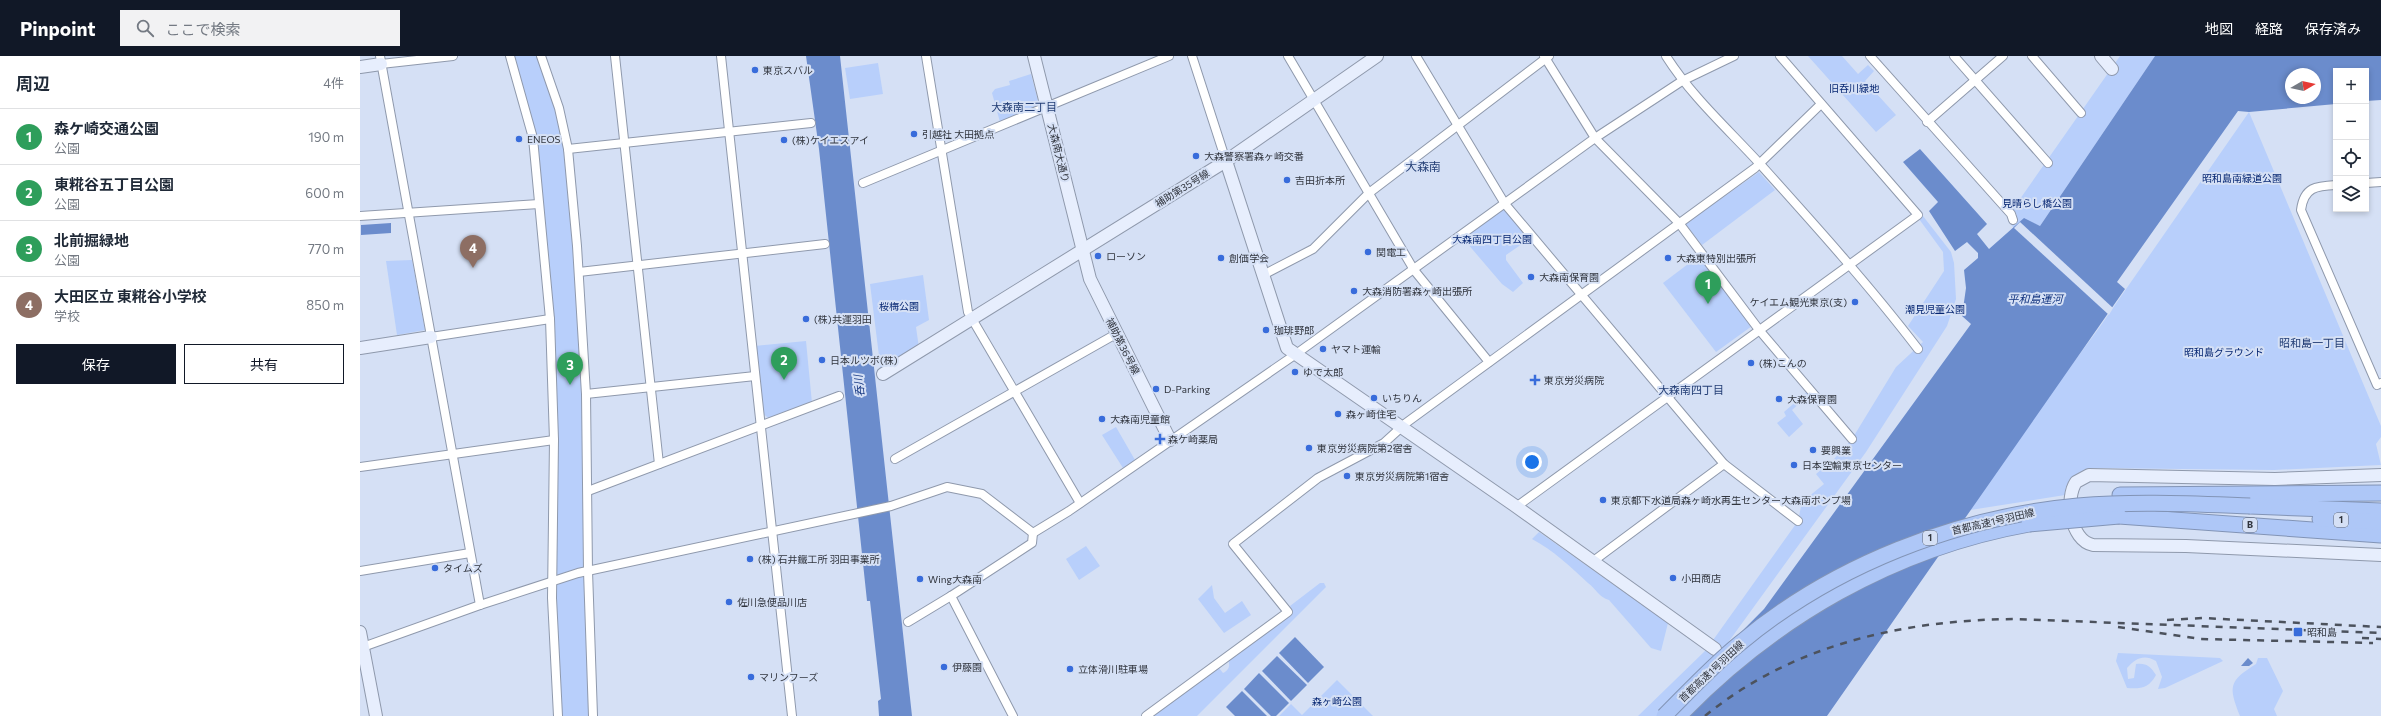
<!DOCTYPE html>
<html lang="ja">
<head>
<meta charset="utf-8">
<style>
	body { margin:0; font-family:Commissioner,"Noto Sans JP",sans-serif; background:#f2f2f3; color:#1f2937 }
	.controls { position:absolute; right:12px; top:12px; display:grid; overflow:hidden; border-radius:0px; box-shadow:0 2px 6px #0003 }
	.controls button { width:36px; height:36px; display:grid; place-items:center; padding:0; border:0; border-bottom:1px solid #e0e1e3; background:#fff; color:#1f2937; font:20px sans-serif }
	.compass { position:absolute; left:1925px; top:12px; width:36px; height:36px; border-radius:50%; background:#fff; box-shadow:0 2px 6px #0003; rotate:81deg }
	.you { position:absolute; left:1172px; top:406px; width:14px; height:14px; margin:-10px; border:3px solid #fff; border-radius:50%; background:#1a73e8; box-shadow:0 0 0 6px #1a73e833 }
	.badge { display:grid; place-items:center; width:26px; height:26px; border-radius:50%; background:#111827; color:#fff; font-size:13px; font-weight:700 }
	.pin { position:absolute; translate:-50% -33px; filter:drop-shadow(0 1px 2px #0008) }
	.pin::after { content:''; position:absolute; top:21px; width:14px; height:12px; background:inherit; clip-path:polygon(0 0,100% 0,50% 100%) }
	.list { margin:0; padding:0; list-style:none }
	h2 { display:flex; justify-content:space-between; align-items:center; height:52px; margin:0; padding:0 16px; font-size:17px }
	h2 small { font-size:13px; font-weight:400; color:#747a83 }
	.list li { display:grid; grid-template-columns:26px 1fr auto; gap:12px; align-items:center; box-sizing:border-box; height:56px; padding:0 16px; border-top:1px solid #e0e1e3 }
	.list b { display:block; font-size:15px; white-space:nowrap }
	.list p { margin:0; font-size:13px; white-space:nowrap; color:#747a83 }
	.list em { font-size:13px; font-style:normal; color:#747a83 }
	.actions { display:flex; gap:8px; padding:12px 16px }
	.actions a { flex:1; padding:9px 0; border:1px solid #111827; border-radius:0px; text-align:center; font-size:14px; color:#111827 }
	.actions .main { background:#111827; color:#fff }
	.icon { flex:none; width:22px; height:22px; fill:none; stroke:currentColor; stroke-width:2; stroke-linecap:round; stroke-linejoin:round }
	.map { position:relative; flex:none; width:2021px; height:660px; overflow:hidden }
	header { display:flex; align-items:center; gap:24px; box-sizing:border-box; height:56px; padding:0 20px; background:#111827; color:#fff }
	header strong { font-size:19px }
	nav { display:flex; gap:22px; margin-inline-start:auto; font-size:14px }
	.search { width:280px; height:36px; background:#f2f2f3; display:flex; align-items:center; gap:10px; box-sizing:border-box; padding:0 14px; border-radius:0px; color:#747a83; font-size:15px }
	main { display:flex }
	aside { flex:1; background:#fff }
	.map>svg:first-child { display:block }
</style>
</head>
<body>
<header>
<strong>Pinpoint</strong>
<div class="search"><svg class="icon" aria-label="search" viewBox="0 0 24 24"><circle cx="10" cy="10" r="6"/><path d="M15 15l6 6"/></svg>ここで検索</div>
<nav><a>地図</a><a>経路</a><a>保存済み</a></nav>
</header>
<main>
<aside>
<h2>周辺<small>4件</small></h2>
<ul class="list">
<li><span class="badge" style="background:#2e9e5b">1</span><div><b>森ケ崎交通公園</b><p>公園</p></div><em>190 m</em></li>
<li><span class="badge" style="background:#2e9e5b">2</span><div><b>東糀谷五丁目公園</b><p>公園</p></div><em>600 m</em></li>
<li><span class="badge" style="background:#2e9e5b">3</span><div><b>北前掘緑地</b><p>公園</p></div><em>770 m</em></li>
<li><span class="badge" style="background:#8d6e63">4</span><div><b>大田区立 東糀谷小学校</b><p>学校</p></div><em>850 m</em></li>
</ul>
<div class="actions"><a class="main">保存</a><a>共有</a></div>
</aside>
<div class="map">
<svg width="2021" height="660" viewBox="0 0 2021 660">
	<rect width="100%" height="100%" fill="#d5e0f5"/>
	<!-- green -->
	<g fill="#b8cffb">
		<path d="M153,0H178L197,53L206,93L223,319L231,660H200L195,574L198,384L195,277L177,81Z"/>
		<path d="M1448,0H1482L1498,18L1508,9L1514,15L1505,25L1536,59L1516,76Z"/>
		<path d="M1760,0H1795L1680,170L1664,163L1654,172L1648,165L1657,159L1653,153Z"/>
		<path d="M518,7L523,38L490,43L485,12Z"/>
		<path d="M671,18L679,49L640,66L632,37L635,33L650,29L649,25Z"/>
		<path d="M1889,56L2021,370V381L2016,388L2021,409L1914,414L1731,412C1714,417 1711,423 1705,439L1604,455L1739,272Z"/>
		<path d="M1399,116L1415,134L1342,189L1325,168Z"/>
		<path d="M1145,148L1172,181L1146,199V204L1163,227L1153,236L1142,228L1101,180Z"/>
		<path d="M1563,160L1591,196L1594,207L1596,243L1587,270L1506,396L1359,599L1298,660H1278L1346,594L1438,465L1442,446L1464,428L1456,418L1474,403L1492,383L1536,311L1563,286L1548,270L1584,215L1583,196L1559,163Z"/>
		<path d="M1340,199L1392,270L1356,296L1303,227Z"/>
		<path d="M52,204L65,274L37,279L26,205Z"/>
		<path d="M563,219L569,264L556,271L559,292L521,316L510,228Z"/>
		<path d="M446,285L452,347L410,363L403,358L395,290Z"/>
		<path d="M1448,335L1450,338L1432,354L1443,368L1429,381L1417,367L1426,360L1424,356Z"/>
		<path d="M756,371L775,404L763,412L742,379Z"/>
		<path d="M1179,476L1308,567L1301,595L1291,592L1249,544C1239,541 1236,533 1228,527C1211,511 1193,494 1172,483Z"/>
		<path d="M726,490L740,510L719,524L706,503Z"/>
		<path d="M960,527H964L966,531L837,660H788L859,612L863,617C870,614 870,609 868,602L932,554L930,550Z"/>
		<path d="M852,529L854,542L865,557L882,545L891,559L864,577L838,543Z"/>
		<path d="M1758,597L1860,602L1863,605L1805,632L1798,633L1802,621L1796,605C1784,598 1776,602 1767,612L1768,623L1774,622L1776,608C1787,607 1790,610 1796,619C1789,632 1781,633 1767,632L1756,605Z"/>
		<path d="M1898,602H1907L1923,635L1914,653L1917,660H1880C1868,630 1869,625 1896,608Z"/>
		<path d="M977,624L1013,660H919L931,648L942,659Z"/>
	</g>
	<!-- water -->
	<g fill="#6b8ccc" fill-rule="evenodd">
		<path d="M446,0H480L552,660H519L518,645L521,643L510,545H507L459,93Z"/>
		<path d="M1795,0H2021V44L2006,45V15H1976V48L1889,56L1878,55L1757,226L1765,233L1467,660H1298L1404,553L1611,268L1602,260L1606,232L1604,214L1618,202V197L1607,186L1595,195L1569,155L1578,146L1543,106L1560,93L1627,168L1617,178L1629,193L1664,162L1680,170ZM1931,18H1955V42H1931Z"/>
		<path d="M31,167V177L1,179V169Z"/>
		<path d="M935,581L964,611L948,627L919,597Z"/>
		<path d="M917,600L947,629L931,645L902,615Z"/>
		<path d="M1888,602L1893,607L1889,610H1881Z"/>
		<path d="M899,617L929,647L916,660H911L884,633Z"/>
		<path d="M882,635L907,660H875L866,651Z"/>
	</g>
	<!-- pier -->
	<path fill="#d5e0f5" d="M1660,166L1753,252L1749,259L1654,172Z"/>
	<g fill="none" stroke-linecap="round" stroke-linejoin="round">
		<!-- street casing -->
		<g stroke="#8f99ac" stroke-width="10">
			<g id="street">
				<path d="M20,0L120,549"/>
				<path d="M150,0L173,82L190,263L194,384L192,542L198,660"/>
				<path d="M181,0L199,52L208,93L217,190L226,338L228,515L233,660"/>
				<path d="M255,0L299,408"/>
				<path d="M361,0L432,660"/>
				<path d="M566,0L608,256L720,447"/>
				<path d="M832,0L866,105"/>
				<path d="M928,0L1054,214L1129,306"/>
				<path d="M1056,0L1145,148L1364,408L1438,465"/>
				<path d="M1184,0L1235,82L1319,167L1400,275L1492,383"/>
				<path d="M1306,0C1332,41 1368,73 1400,108C1454,168 1509,229 1558,293"/>
				<path d="M1510,0L1651,158L1653,164"/>
				<path d="M1594,0L1688,107"/>
				<path d="M1672,0L1721,57"/>
				<path d="M21,8L93,0"/>
				<path d="M1567,66L1643,0"/>
				<path d="M208,93L451,67"/>
				<path d="M503,127L809,0"/>
				<path d="M2006,127L2021,126"/>
				<path d="M1976,129C1956,130 1944,131 1941,154L2017,329L2021,327"/>
				<path d="M0,160L179,148"/>
				<path d="M219,216L465,188"/>
				<path d="M903,219L953,193L1009,137L1189,0"/>
				<path d="M71,281L190,263"/>
				<path d="M226,338L395,320"/>
				<path d="M535,403L756,278"/>
				<path d="M0,411L194,384"/>
				<path d="M228,435L479,340"/>
				<path d="M1156,451L1558,159L1420,0"/>
				<path d="M673,477L709,455L936,298L1235,82L1322,25L1374,0"/>
				<path d="M1232,506L1364,408"/>
				<path d="M0,515L110,497"/>
				<path d="M548,566L591,540"/>
				<path d="M0,592L120,549L218,517L531,450L587,431L622,438L673,477"/>
				<path d="M653,660L591,540L672,487L673,477"/>
				<path d="M786,660L928,556L873,488L958,422L1024,387L1046,367L1395,112L1461,48"/>
			</g>
		</g>
		<!-- secondary casing -->
		<g stroke="#8f99ac" stroke-width="14">
			<g id="secondary">
				<path d="M674,0L730,223L810,384"/>
				<path d="M1741,0L1752,13"/>
				<path d="M0,11L21,8"/>
				<path d="M866,105L927,292L1154,449L1355,593"/>
				<path d="M0,292L71,281"/>
				<path d="M523,318L866,105L1017,0"/>
				<path d="M2021,419L1915,423L1729,419L1716,426C1705,442 1710,484 1733,489L1826,490L2021,499"/>
				<path d="M0,576L16,660"/>
			</g>
		</g>
		<!-- highway casing -->
		<g stroke="#8294b6" stroke-width="17">
			<g id="highway">
				<path d="M1760,439L2021,437"/>
				<path d="M1890,450L2021,455"/>
				<path d="M1759,460L2021,479"/>
				<path d="M1960,463L2021,466"/>
				<path d="M1319,660C1413,562 1534,492 1669,468"/>
			</g>
		</g>
		<!-- street -->
		<use href="#street" stroke="#fff" stroke-width="8"/>
		<!-- secondary -->
		<use href="#secondary" stroke="#e7eefd" stroke-width="12"/>
		<!-- highway -->
		<use href="#highway" stroke="#aec7f7" stroke-width="15"/>
		<!-- rail -->
		<g stroke="#4c525d" stroke-width="2.5" stroke-dasharray="7 7" stroke-linecap="butt">
			<path d="M1807,564L1842,562L2021,571"/>
			<path d="M1758,571L1841,583L2013,587"/>
			<path d="M2002,582L2021,583"/>
			<path d="M1345,660C1433,588 1544,564 1655,563L2021,577"/>
		</g>
		<!-- highway-bridge casing -->
		<g stroke="#8294b6" stroke-width="17" stroke-linecap="butt">
			<g id="highway-bridge">
				<path d="M1669,468L1759,460"/>
				<path d="M1304,660C1329,635 1352,610 1379,588C1473,509 1597,461 1718,450C1775,445 1833,448 1890,450"/>
			</g>
		</g>
		<!-- highway-bridge -->
		<use href="#highway-bridge" stroke="#aec7f7" stroke-width="15"/>
	</g>
	<!-- markers -->
	<g fill="#386cdb" stroke="#d5e0f5" stroke-width="1.5">
		<circle cx="395" cy="14" r="4"/>
		<circle cx="554" cy="78" r="4"/>
		<circle cx="159" cy="83" r="4"/>
		<circle cx="424" cy="84" r="4"/>
		<circle cx="836" cy="100" r="4"/>
		<circle cx="927" cy="124" r="4"/>
		<circle cx="1008" cy="196" r="4"/>
		<circle cx="738" cy="200" r="4"/>
		<circle cx="861" cy="202" r="4"/>
		<circle cx="1308" cy="202" r="4"/>
		<circle cx="1171" cy="221" r="4"/>
		<circle cx="994" cy="235" r="4"/>
		<circle cx="1495" cy="246" r="4"/>
		<circle cx="446" cy="263" r="4"/>
		<circle cx="906" cy="274" r="4"/>
		<circle cx="963" cy="293" r="4"/>
		<circle cx="462" cy="304" r="4"/>
		<circle cx="1391" cy="307" r="4"/>
		<circle cx="935" cy="316" r="4"/>
		<path d="M1173 318h4v4h4v4h-4v4h-4v-4h-4v-4h4z"/>
		<circle cx="796" cy="333" r="4"/>
		<circle cx="1014" cy="342" r="4"/>
		<circle cx="1419" cy="343" r="4"/>
		<circle cx="978" cy="358" r="4"/>
		<circle cx="742" cy="363" r="4"/>
		<path d="M798 377h4v4h4v4h-4v4h-4v-4h-4v-4h4z"/>
		<circle cx="949" cy="392" r="4"/>
		<circle cx="1453" cy="394" r="4"/>
		<circle cx="1434" cy="409" r="4"/>
		<circle cx="987" cy="420" r="4"/>
		<circle cx="1243" cy="444" r="4"/>
		<circle cx="390" cy="503" r="4"/>
		<circle cx="75" cy="512" r="4"/>
		<circle cx="1313" cy="522" r="4"/>
		<circle cx="560" cy="523" r="4"/>
		<circle cx="369" cy="546" r="4"/>
		<rect x="1933" y="571" width="10" height="10" rx="2"/>
		<circle cx="584" cy="611" r="4"/>
		<circle cx="710" cy="613" r="4"/>
		<circle cx="391" cy="621" r="4"/>
	</g>
	<g text-anchor="middle" stroke-width="4" stroke-linejoin="round" paint-order="stroke">
		<!-- shield labels -->
		<g fill="#d5e0f5" stroke="#626875" stroke-width="1">
			<rect x="1974" y="457" width="14" height="14" rx="3"/>
			<rect x="1883" y="462" width="14" height="14" rx="3"/>
			<rect x="1563" y="475" width="14" height="14" rx="3"/>
		</g>
		<g font-size="9" font-weight="bold" fill="#31353e">
			<text x="1981" y="467">1</text>
			<text x="1890" y="472">B</text>
			<text x="1570" y="485">1</text>
		</g>
		<!-- poi labels -->
		<g font-size="10" fill="#31353e" stroke="#d5e0f5" text-anchor="start">
			<text x="403" y="18">東京スバル</text>
			<text x="562" y="82">引越社 大田拠点</text>
			<text x="167" y="87">ENEOS</text>
			<text x="432" y="88">(株)ケイエスアイ</text>
			<text x="844" y="104">大森警察署森ヶ崎交番</text>
			<text x="935" y="128">吉田折本所</text>
			<text x="1016" y="200">関電工</text>
			<text x="746" y="204">ローソン</text>
			<text x="869" y="206">創価学会</text>
			<text x="1316" y="206">大森東特別出張所</text>
			<text x="1179" y="225">大森南保育園</text>
			<text x="1002" y="239">大森消防署森ヶ崎出張所</text>
			<text x="1487" y="250" text-anchor="end">ケイエム観光東京(支)</text>
			<text x="454" y="267">(株)共運羽田</text>
			<text x="914" y="278">珈琲野郎</text>
			<text x="971" y="297">ヤマト運輸</text>
			<text x="470" y="308">日本ルツボ(株)</text>
			<text x="1399" y="311">(株)こんの</text>
			<text x="943" y="320">ゆで太郎</text>
			<text x="1184" y="328">東京労災病院</text>
			<text x="804" y="337">D-Parking</text>
			<text x="1022" y="346">いちりん</text>
			<text x="1427" y="347">大森保育園</text>
			<text x="986" y="362">森ヶ崎住宅</text>
			<text x="750" y="367">大森南児童館</text>
			<text x="808" y="387">森ケ崎薬局</text>
			<text x="957" y="396">東京労災病院第2宿舎</text>
			<text x="1461" y="398">要興業</text>
			<text x="1442" y="413">日本空輸東京センター</text>
			<text x="995" y="424">東京労災病院第1宿舎</text>
			<text x="1251" y="448">東京都下水道局森ヶ崎水再生センター大森南ポンプ場</text>
			<text x="398" y="507">(株) 石井鐵工所 羽田事業所</text>
			<text x="83" y="516">タイムズ</text>
			<text x="1321" y="526">小田商店</text>
			<text x="568" y="527">Wing大森南</text>
			<text x="377" y="550">佐川急便品川店</text>
			<text x="1947" y="580">昭和島</text>
			<text x="592" y="615">伊藤園</text>
			<text x="718" y="617">立体滑川駐車場</text>
			<text x="399" y="625">マリンフーズ</text>
		</g>
		<!-- park labels -->
		<g font-size="10" fill="#062672" stroke="#d5e0f5">
			<text x="1494" y="36">旧呑川緑地</text>
			<text x="1882" y="126">昭和島南緑道公園</text>
			<text x="1677" y="151">見晴らし橋公園</text>
			<text x="1132" y="187">大森南四丁目公園</text>
			<text x="539" y="254">桜梅公園</text>
			<text x="1575" y="257">潮見児童公園</text>
			<text x="1864" y="300">昭和島グラウンド</text>
			<text x="977" y="649">森ヶ崎公園</text>
		</g>
		<!-- street labels -->
		<g font-size="10" fill="#31353e" stroke="#d5e0f5">
			<text transform="translate(699 97) rotate(76)" y="4">大森南大通り</text>
			<text transform="translate(822 132) rotate(-32)" y="4">補助第35号線</text>
			<text transform="translate(763 290) rotate(63)" y="4">補助第36号線</text>
			<text transform="translate(1633 465) rotate(-13)" y="4">首都高速1号羽田線</text>
			<text transform="translate(1351 615) rotate(-43)" y="4">首都高速1号羽田線</text>
		</g>
		<!-- neighbourhood labels -->
		<g font-size="11" fill="#233e75" stroke="#d5e0f5">
			<text x="664" y="55">大森南二丁目</text>
			<text x="1952" y="291">昭和島一丁目</text>
			<text x="1331" y="338">大森南四丁目</text>
		</g>
		<!-- water labels -->
		<g font-size="11" font-style="italic" fill="#10327e" stroke="#d5e0f5">
			<text x="1675" y="247">平和島運河</text>
			<text transform="translate(499 330) rotate(-96)" y="4">呑川</text>
		</g>
		<!-- quarter labels -->
		<g font-size="12" fill="#233e75" stroke="#d5e0f5">
			<text x="1063" y="115">大森南</text>
		</g>
	</g>
</svg>
<div class="controls">
<button>+</button>
<button>−</button>
<button><svg class="icon" aria-label="locate" viewBox="0 0 24 24"><circle cx="12" cy="12" r="6"/><path d="M12 2v4M12 18v4M2 12h4M18 12h4"/></svg></button>
<button><svg class="icon" aria-label="layers" viewBox="0 0 24 24"><path d="M12 4l9 5-9 5-9-5zM3 14l9 5 9-5"/></svg></button>
</div>
<svg class="compass" viewBox="-18 -18 36 36"><path d="M0-13l5 13h-10z" fill="#e53935"/><path d="M0 13l5-13h-10z" fill="#747a83"/></svg>
<div class="you"></div>
<div class="pin badge" style="left:1348px;top:248px;background:#2e9e5b">1</div>
<div class="pin badge" style="left:424px;top:324px;background:#2e9e5b">2</div>
<div class="pin badge" style="left:210px;top:329px;background:#2e9e5b">3</div>
<div class="pin badge" style="left:113px;top:212px;background:#8d6e63">4</div>
</div>
</main>
</body>
</html>
